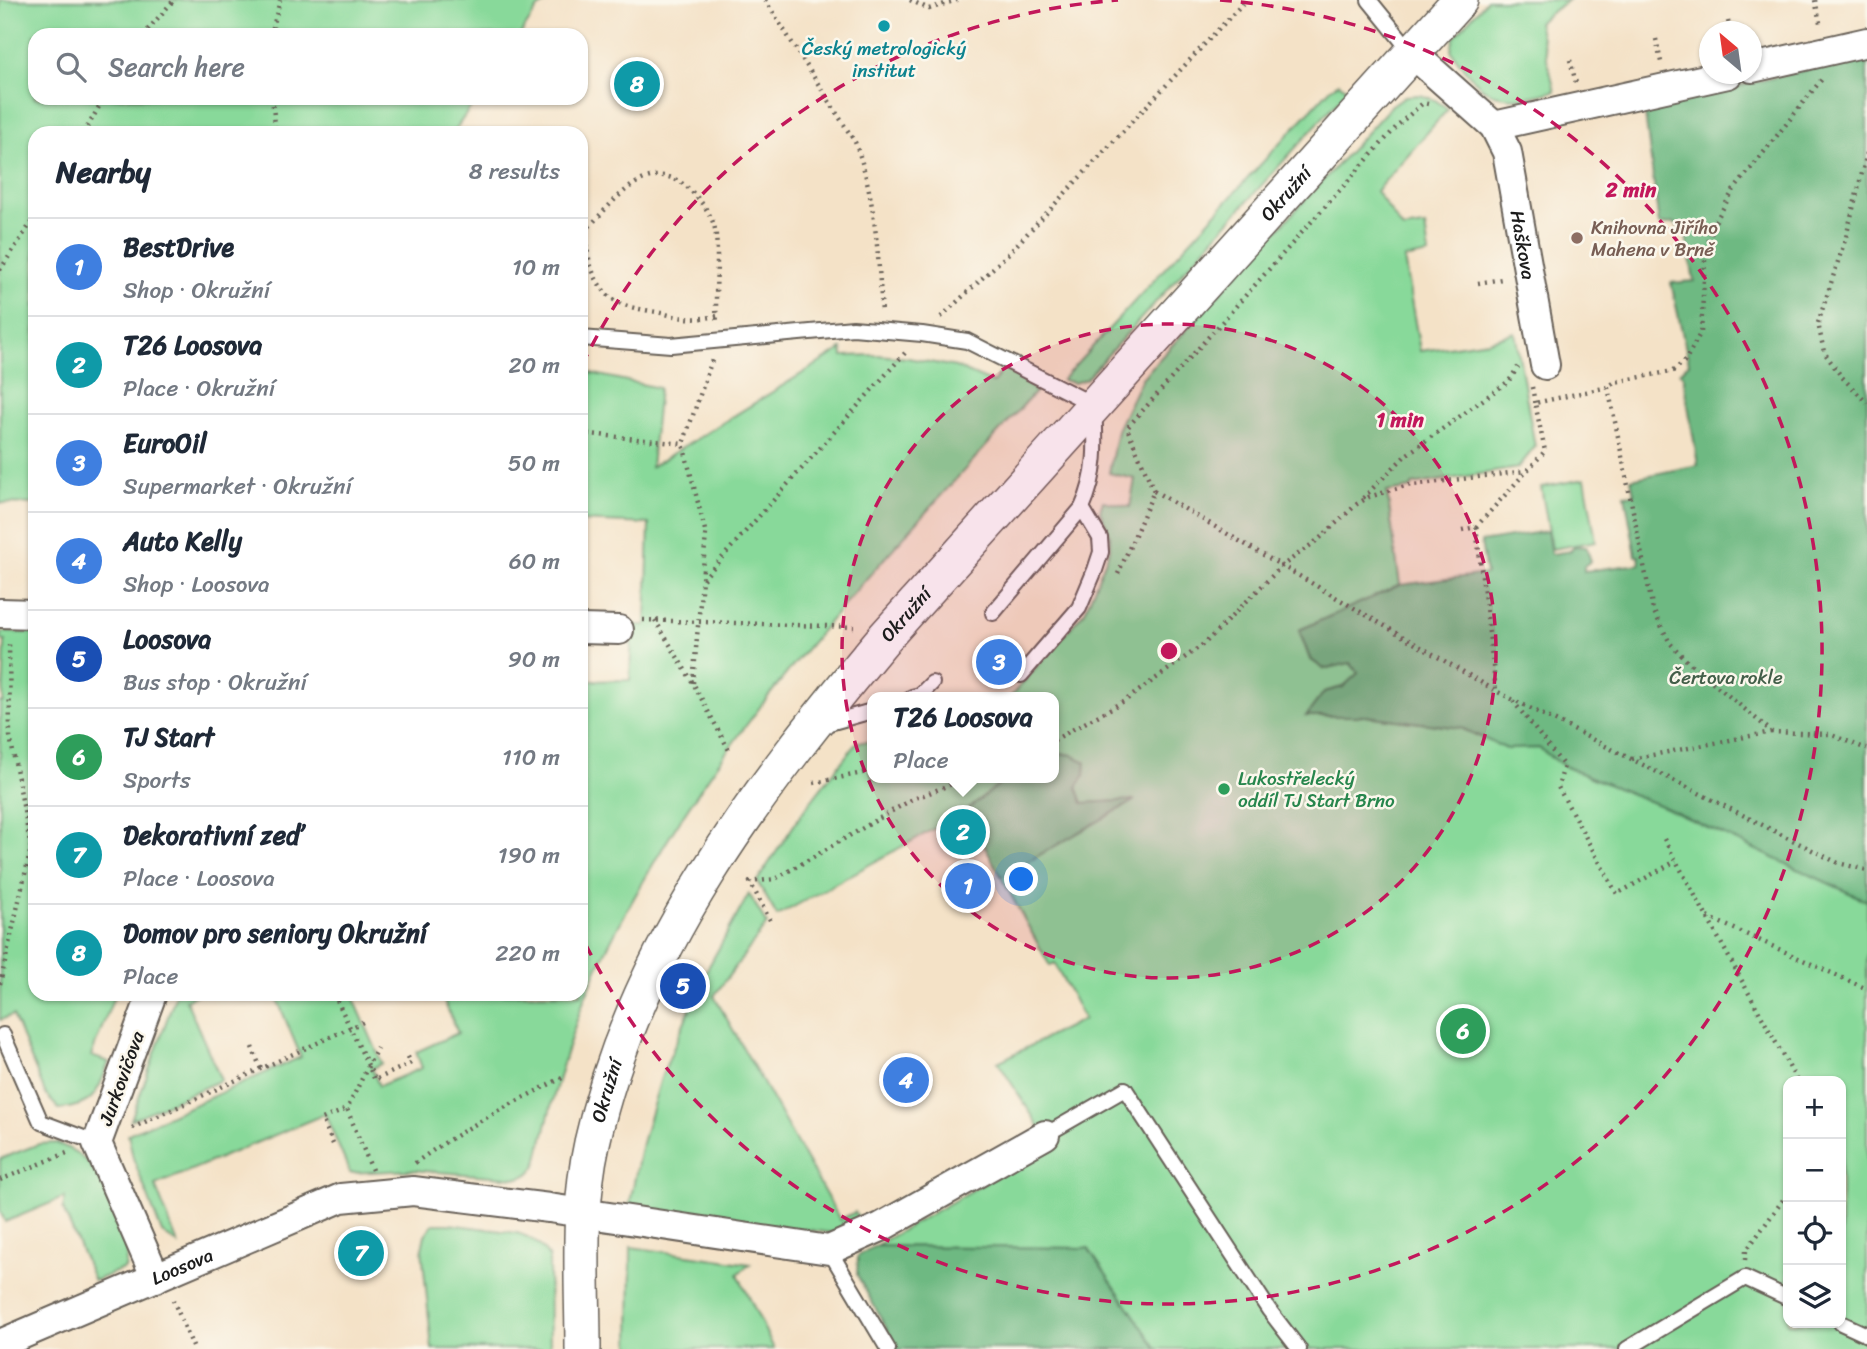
<!DOCTYPE html>
<html lang="en">
<head>
<meta charset="utf-8">
<style>
	body { margin:0; font-family:Sriracha,sans-serif; background:#f6f6f7; color:#1f2937 }
	.controls { position:absolute; right:21px; bottom:21px; display:grid; overflow:hidden; border-radius:14px; box-shadow:0 2px 5px #0004 }
	.controls button { width:63px; height:63px; display:grid; place-items:center; padding:0; border:0; border-bottom:2px solid #e0e1e3; background:#fff; color:#1f2937; font:35px sans-serif }
	.compass { position:absolute; left:1699px; top:21px; width:63px; height:63px; border-radius:50%; background:#fff; box-shadow:0 2px 5px #0004; rotate:331deg }
	.you { position:absolute; left:1022px; top:880px; width:24px; height:24px; margin:-18px; border:5px solid #fff; border-radius:50%; background:#1a73e8; box-shadow:0 0 0 10px #1a73e833 }
	.badge { display:grid; place-items:center; width:46px; height:46px; border-radius:50%; background:#ea580c; color:#fff; font-size:23px; font-weight:700 }
	.pin { position:absolute; translate:-50% -50%; border:4px solid #fff; box-shadow:0 2px 7px #0006 }
	.popup { position:absolute; left:867px; top:692px; width:192px; height:91px; box-sizing:border-box; display:grid; place-content:center; border-radius:14px; background:#fff; filter:drop-shadow(0 2px 5px #0005); font-size:23px; white-space:nowrap; color:#747a83 }
	.popup b { font-size:26px; color:#1f2937 }
	.popup::after { content:''; position:absolute; left:50%; top:100%; margin-left:-14px; border:14px solid transparent; border-top-color:#fff }
	.list { margin:0; padding:0; list-style:none }
	h2 { display:flex; justify-content:space-between; align-items:center; height:91px; margin:0; padding:0 28px; font-size:30px }
	h2 small { font-size:23px; font-weight:400; color:#747a83 }
	.list li { display:grid; grid-template-columns:46px 1fr auto; gap:21px; align-items:center; box-sizing:border-box; height:98px; padding:0 28px; border-top:2px solid #e0e1e3 }
	.list b { display:block; font-size:26px; white-space:nowrap }
	.list p { margin:0; font-size:23px; white-space:nowrap; color:#747a83 }
	.list em { font-size:23px; font-style:normal; color:#747a83 }
	.icon { flex:none; width:38px; height:38px; fill:none; stroke:currentColor; stroke-width:2; stroke-linecap:round; stroke-linejoin:round }
	.map { position:relative; flex:none; width:1867px; height:1349px; overflow:hidden }
	.search { position:absolute; background:#fff; box-shadow:0 2px 5px #0004; left:28px; top:28px; width:560px; height:77px; display:flex; align-items:center; gap:18px; box-sizing:border-box; padding:0 24px; border-radius:21px; color:#747a83; font-size:26px }
	.panel { position:absolute; background:#fff; box-shadow:0 2px 5px #0004; left:28px; top:126px; width:560px; height:875px; border-radius:21px }
	.map>svg:first-child { display:block }
</style>
</head>
<body>
<div class="map">
<svg width="1867" height="1349" viewBox="0 0 1867 1349">
	<rect width="100%" height="100%" fill="#fbf7ec"/>
	<filter id="ink" filterUnits="userSpaceOnUse"><feTurbulence type="fractalNoise" baseFrequency=".0143" numOctaves="2"/><feDisplacementMap in="SourceGraphic" scale="14" xChannelSelector="R" yChannelSelector="G"/><feConvolveMatrix kernelMatrix="1 2 1 2 8 2 1 2 1" color-interpolation-filters="sRGB"/></filter>
	<filter id="wash" filterUnits="userSpaceOnUse"><feTurbulence type="fractalNoise" baseFrequency=".00686" numOctaves="4" result="noise"/><feDisplacementMap in="SourceGraphic" scale="28" xChannelSelector="R" yChannelSelector="G"/><feGaussianBlur stdDeviation="1.57" result="paint"/><feColorMatrix in="noise" values="0 0 0 0 0 0 0 0 0 0 0 0 0 0 0 0 0 1.4 0 .05"/><feComposite in="paint" operator="in"/></filter>
	<g filter="url(#wash)">
		<rect width="100%" height="100%" fill="#f4e2c7"/>
		<!-- green -->
		<g fill="#88d99a" stroke="#527a5b" stroke-width="2" fill-rule="evenodd">
			<path d="M0,0H552L538,8L520,35H35V98H477L453,133H35V504L0,503Z"/>
			<path d="M1487,0H1568L1538,22L1555,91C1499,106 1482,98 1451,50L1454,37Z"/>
			<path d="M1339,83L1348,90L1086,379L1074,383L1062,380L1331,88Z"/>
			<path d="M1420,95L1435,100L1448,109L1376,191L1403,229L1425,226L1429,254L1404,259L1420,351L1489,341L1515,332L1535,447L1518,468L1412,485V488L1387,492L1400,585L1299,630L1310,659L1324,669L1350,662L1359,673L1343,687L1324,692L1307,716H1365L1461,728L1507,749L1539,748L1564,766L1666,808L1867,901V1349H1157L1088,1248L875,1246L1051,1145L998,1062L1084,1019L1055,964L1050,966L1001,877L1134,801L1083,803L1077,787L1085,774L1072,755L1054,752V697H1010L1085,611L1110,549V536L1100,511L1103,501L1130,507L1135,479L1109,473L1117,430L1142,378L1392,105L1405,96ZM1788,1081H1841V1323H1788Z"/>
			<path d="M842,349L843,356L878,355L908,358L956,367L993,383L1004,367L1036,391C896,547 746,698 643,882C624,915 605,950 590,985C567,1042 551,1104 537,1163C532,1172 528,1176 518,1178L411,1170L350,1173L325,1114L155,1185L178,1244L162,1233L133,1158L128,1134L301,1057L275,994H352L382,1063L372,1069L379,1086L422,1068L416,1052L458,1033L441,994H581V660L589,681L630,680L632,625H646L649,524L581,521V371L659,388L651,467Z"/>
			<path d="M1585,479L1596,541L1552,549L1541,487Z"/>
			<path d="M2,632L35,633V994H115L91,1056L109,1062C97,1093 95,1106 59,1109L46,1095L13,1015L0,1020V702H3L5,641L1,640Z"/>
			<path d="M857,742H872V778H1007L966,811L777,916L757,881L802,813Z"/>
			<path d="M749,894L767,924L714,996L840,1220L855,1212L860,1221L832,1233L629,1207L642,1143L661,1078L704,975Z"/>
			<path d="M176,994H198L186,1000L221,1080L131,1120Z"/>
			<path d="M56,1143C67,1147 77,1152 85,1160C100,1173 125,1230 127,1251C127,1256 126,1262 125,1268L94,1281L63,1209L65,1197L5,1222L0,1211V1159L39,1144Z"/>
			<path d="M433,1224H449L517,1233C531,1237 541,1245 549,1257L550,1349H432L422,1249L425,1235Z"/>
			<path d="M631,1247L750,1264L738,1274L774,1349H630Z"/>
		</g>
		<!-- forest -->
		<g fill="#6eb982" stroke="#456a4f" stroke-width="2">
			<path d="M1867,55V901L1666,808L1564,766L1539,748L1507,749L1461,728L1365,716H1306L1324,692L1343,687L1358,673L1350,663L1324,669L1310,659L1299,630L1400,585L1486,574L1481,542L1547,531L1551,554L1570,551L1575,546L1586,547L1591,561L1584,566V571L1640,564L1639,556H1636L1625,495L1634,494L1631,479L1698,465L1683,375L1680,372L1689,363L1671,283L1694,281L1685,230L1680,229L1675,223L1659,225L1645,114L1652,107Z"/>
			<path d="M1054,752L1072,755L1086,762L1085,774L1077,787L1083,803L1135,800L1001,877L966,811L1007,778H1054Z"/>
			<path d="M875,1246L1088,1248L1157,1349H898L857,1275L858,1256Z"/>
		</g>
	</g>
	<g filter="url(#ink)">
		<g fill="none" stroke-linecap="round" stroke-linejoin="round">
			<!-- service casing -->
			<g stroke="#686158" stroke-width="18">
				<g id="service">
					<path d="M1369,0L1412,53"/>
					<path d="M581,338L671,345L853,328L922,334L967,341L1094,405C1096,443 1098,473 1082,508L993,613"/>
					<path d="M1021,675L1079,608L1095,570L1101,552L1100,538L1082,508"/>
					<path d="M912,697L920,695L932,683"/>
					<path d="M822,725L872,711"/>
					<path d="M3,1035L41,1122L97,1143"/>
					<path d="M1045,1135L1125,1089L1269,1310L1299,1349"/>
					<path d="M829,1250L888,1349"/>
					<path d="M1841,1323L1867,1335"/>
					<path d="M1627,1349L1745,1278L1788,1298"/>
				</g>
			</g>
			<!-- minor casing -->
			<g stroke="#686158" stroke-width="32">
				<g id="minor">
					<path id="s1" d="M1412,53L1494,126L1507,152L1545,365"/>
					<path d="M1752,68L1867,42"/>
					<path d="M1494,126L1728,74"/>
					<path d="M0,613L35,614"/>
					<path d="M581,629L619,630"/>
					<path d="M152,994L97,1143L156,1278"/>
					<path id="s2" d="M0,1344L341,1198L413,1191L549,1208L829,1250L881,1227L1045,1135"/>
				</g>
			</g>
			<!-- tertiary casing -->
			<g stroke="#686158" stroke-width="38">
				<g id="tertiary">
					<path id="s3" d="M583,1349C583,1281 577,1210 592,1143C635,948 760,786 885,637L1460,0"/>
				</g>
			</g>
			<!-- path -->
			<g stroke="#686158" stroke-width="4.5" stroke-dasharray="2 5" stroke-linecap="butt">
				<path d="M765,0L855,142C876,197 878,255 882,313"/>
				<path d="M910,0L929,9L957,0"/>
				<path d="M1815,0L1821,27"/>
				<path d="M1728,21L1731,32"/>
				<path d="M143,35L174,0"/>
				<path d="M271,35L280,0"/>
				<path d="M1656,39L1661,62"/>
				<path d="M1570,60L1576,83"/>
				<path d="M272,98L276,133"/>
				<path d="M84,133L104,98"/>
				<path d="M1867,153L1846,237L1818,323L1824,352L1841,376L1867,403"/>
				<path d="M0,270L35,217"/>
				<path d="M1478,283L1502,279"/>
				<path d="M717,316C691,321 682,318 657,312C644,310 624,307 614,300C592,284 586,255 586,230C615,200 652,148 694,194C704,205 715,219 716,236C719,264 714,293 717,322"/>
				<path d="M941,317L1010,252L1246,0"/>
				<path d="M1532,387L1535,403"/>
				<path d="M1608,387L1653,610L1670,643L1687,661L1772,732L1829,734L1867,749"/>
				<path d="M581,433L683,444"/>
				<path d="M1154,491L1496,691L1838,863L1867,870"/>
				<path d="M1363,498L1406,455L1509,381L1518,367"/>
				<path d="M1476,527L1545,451L1535,403L1608,387L1615,382L1673,371L1685,361L1701,332L1705,260L1708,243L1715,222L1733,191L1822,79"/>
				<path d="M1462,530L1476,527L1496,690"/>
				<path d="M1118,574L1154,491L1127,428L1399,124L1423,103L1428,104"/>
				<path d="M703,579L905,353"/>
				<path d="M643,620L854,627"/>
				<path d="M655,620L693,683L730,752"/>
				<path d="M693,683L706,534L683,444L712,360"/>
				<path d="M1513,701L1564,766L1558,787L1617,894L1676,861"/>
				<path d="M1054,740L1126,700L1205,643L1282,566L1319,539L1357,504L1369,497L1405,486L1526,471"/>
				<path d="M1632,759L1771,732"/>
				<path d="M814,783L872,771"/>
				<path d="M1664,839L1797,1081"/>
				<path d="M1708,917L1867,989"/>
				<path d="M770,920L750,882L775,879L911,800L967,778"/>
				<path d="M0,984L31,848L10,736L9,641"/>
				<path d="M334,994L375,1080L411,1063L406,1053"/>
				<path d="M252,1047L261,1069"/>
				<path d="M132,1128L365,1021"/>
				<path d="M333,1144L322,1119L347,1109"/>
				<path d="M415,1163C462,1129 514,1102 566,1076"/>
				<path d="M372,1170L347,1109L377,1048"/>
				<path d="M0,1180L67,1153"/>
				<path d="M1745,1260L1746,1251L1788,1193"/>
				<path d="M173,1300L194,1349"/>
			</g>
			<!-- service -->
			<use href="#service" stroke="#fff" stroke-width="14"/>
			<!-- minor -->
			<use href="#minor" stroke="#fff" stroke-width="28"/>
			<!-- tertiary -->
			<use href="#tertiary" stroke="#fff" stroke-width="35"/>
		</g>
	</g>
	<!-- distance rings -->
	<circle cx="1169" cy="651" r="327" fill="#c2185b" fill-opacity=".12"/>
	<g fill="none" stroke="#c2185b" stroke-width="3.5" stroke-dasharray="12 9">
		<circle cx="1169" cy="651" r="327"/>
		<path d="M582 365A653 653 0 0 1 1118 0M1220 0A653 653 0 1 1 582 937"/>
	</g>
	<!-- markers -->
	<circle fill="#0f9aa8" stroke="#fbf7ec" stroke-width="2.5" cx="884" cy="26" r="7"/>
	<circle fill="#8d6e63" stroke="#fbf7ec" stroke-width="2.5" cx="1577" cy="238" r="7"/>
	<circle fill="#2e9e5b" stroke="#fbf7ec" stroke-width="2.5" cx="1224" cy="789" r="7"/>
	<g text-anchor="middle" stroke-width="5" stroke-linejoin="round" paint-order="stroke">
		<!-- culture labels -->
		<g font-size="19" fill="#0d838f" stroke="#fbf7ec">
			<text x="884" y="55">Český metrologický<tspan x="884" dy="22">institut</tspan></text>
		</g>
		<!-- street labels -->
		<g font-size="19" fill="#1c1c1c" stroke="#fbf7ec">
			<text dy="7" stroke="none"><textPath href="#s3" startOffset="1395">Okružní</textPath></text>
			<text dy="7" stroke="none"><textPath href="#s1" startOffset="233">Haškova</textPath></text>
			<text dy="7" stroke="none"><textPath href="#s3" startOffset="828">Okružní</textPath></text>
			<text transform="translate(121 1078) rotate(-70)" y="7">Jurkovičova</text>
			<text dy="7" stroke="none"><textPath href="#s3" startOffset="261">Okružní</textPath></text>
			<text dy="7" stroke="none"><textPath href="#s2" startOffset="198">Loosova</textPath></text>
		</g>
		<!-- education labels -->
		<g font-size="19" fill="#785e54" stroke="#fbf7ec" text-anchor="start">
			<text x="1591" y="234">Knihovna Jiřího<tspan x="1591" dy="22">Mahena v Brně</tspan></text>
		</g>
		<!-- park labels -->
		<g font-size="19" fill="#425e48" stroke="#fbf7ec">
			<text x="1726" y="684">Čertova rokle</text>
		</g>
		<!-- leisure labels -->
		<g font-size="19" fill="#27864d" stroke="#fbf7ec" text-anchor="start">
			<text x="1238" y="785">Lukostřelecký<tspan x="1238" dy="22">oddíl TJ Start Brno</tspan></text>
		</g>
	</g>
	<circle cx="1169" cy="651" r="10" fill="#c2185b" stroke="#fbf7ec" stroke-width="3.5"/>
	<g font-size="21" text-anchor="middle" font-weight="bold" fill="#c2185b" stroke="#fbf7ec" stroke-width="5" stroke-linejoin="round" paint-order="stroke">
		<text x="1631" y="197">2 min</text>
		<text x="1400" y="427">1 min</text>
	</g>
</svg>
<div class="controls">
<button>+</button>
<button>−</button>
<button><svg class="icon" aria-label="locate" viewBox="0 0 24 24"><circle cx="12" cy="12" r="6"/><path d="M12 2v4M12 18v4M2 12h4M18 12h4"/></svg></button>
<button><svg class="icon" aria-label="layers" viewBox="0 0 24 24"><path d="M12 4l9 5-9 5-9-5zM3 14l9 5 9-5"/></svg></button>
</div>
<svg class="compass" viewBox="-18 -18 36 36"><path d="M0-13l5 13h-10z" fill="#e53935"/><path d="M0 13l5-13h-10z" fill="#747a83"/></svg>
<div class="you"></div>
<div class="pin badge" style="left:968px;top:886px;background:#3f7fe0">1</div>
<div class="pin badge" style="left:963px;top:832px;background:#0f9aa8">2</div>
<div class="popup"><b>T26 Loosova</b>Place</div>
<div class="pin badge" style="left:999px;top:662px;background:#3f7fe0">3</div>
<div class="pin badge" style="left:906px;top:1080px;background:#3f7fe0">4</div>
<div class="pin badge" style="left:683px;top:986px;background:#1a4fb4">5</div>
<div class="pin badge" style="left:1463px;top:1031px;background:#2e9e5b">6</div>
<div class="pin badge" style="left:361px;top:1253px;background:#0f9aa8">7</div>
<div class="pin badge" style="left:637px;top:84px;background:#0f9aa8">8</div>
<div class="search"><svg class="icon" aria-label="search" viewBox="0 0 24 24"><circle cx="10" cy="10" r="6"/><path d="M15 15l6 6"/></svg>Search here</div>
<section class="panel">
<h2>Nearby<small>8 results</small></h2>
<ul class="list">
<li><span class="badge" style="background:#3f7fe0">1</span><div><b>BestDrive</b><p>Shop · Okružní</p></div><em>10 m</em></li>
<li><span class="badge" style="background:#0f9aa8">2</span><div><b>T26 Loosova</b><p>Place · Okružní</p></div><em>20 m</em></li>
<li><span class="badge" style="background:#3f7fe0">3</span><div><b>EuroOil</b><p>Supermarket · Okružní</p></div><em>50 m</em></li>
<li><span class="badge" style="background:#3f7fe0">4</span><div><b>Auto Kelly</b><p>Shop · Loosova</p></div><em>60 m</em></li>
<li><span class="badge" style="background:#1a4fb4">5</span><div><b>Loosova</b><p>Bus stop · Okružní</p></div><em>90 m</em></li>
<li><span class="badge" style="background:#2e9e5b">6</span><div><b>TJ Start</b><p>Sports</p></div><em>110 m</em></li>
<li><span class="badge" style="background:#0f9aa8">7</span><div><b>Dekorativní zeď</b><p>Place · Loosova</p></div><em>190 m</em></li>
<li><span class="badge" style="background:#0f9aa8">8</span><div><b>Domov pro seniory Okružní</b><p>Place</p></div><em>220 m</em></li>
</ul>
</section>
</div>
</body>
</html>
